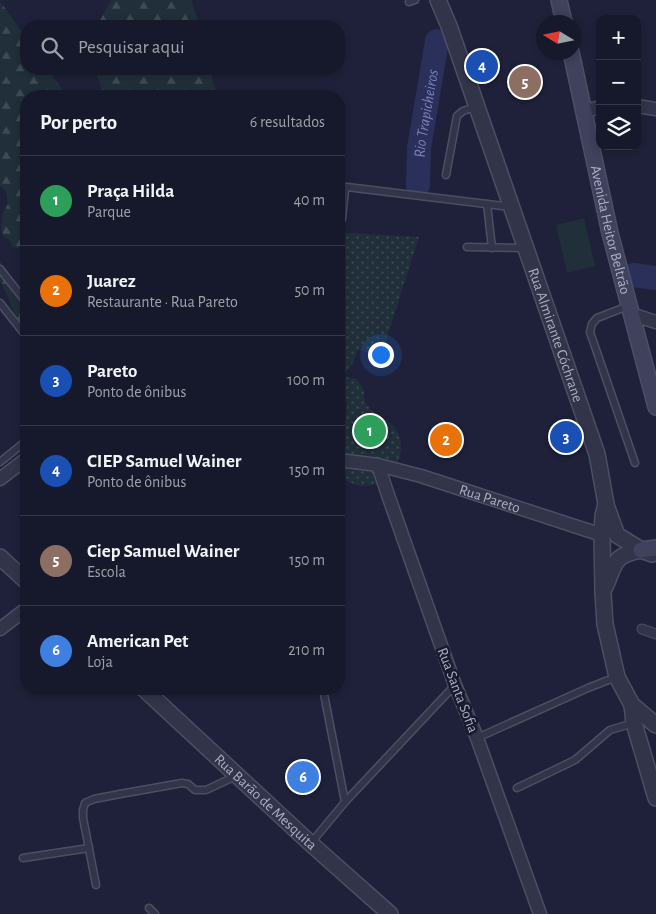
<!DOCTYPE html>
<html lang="pt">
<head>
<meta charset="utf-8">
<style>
	body { margin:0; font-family:"Alegreya Sans",sans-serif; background:#232637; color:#f1f3f6 }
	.controls { position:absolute; right:15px; top:15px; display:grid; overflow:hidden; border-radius:10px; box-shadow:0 2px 8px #0003 }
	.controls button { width:45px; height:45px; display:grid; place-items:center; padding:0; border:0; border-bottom:1px solid #353847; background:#16192b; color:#f1f3f6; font:25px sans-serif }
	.compass { position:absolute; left:536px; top:15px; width:45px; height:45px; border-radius:50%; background:#16192b; box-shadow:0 2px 8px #0003; rotate:280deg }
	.you { position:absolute; left:380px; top:354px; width:18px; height:18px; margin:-12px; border:4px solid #fff; border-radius:50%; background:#1a73e8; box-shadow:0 0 0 8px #1a73e833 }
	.badge { display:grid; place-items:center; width:32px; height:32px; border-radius:50%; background:#7882ff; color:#fff; font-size:16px; font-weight:700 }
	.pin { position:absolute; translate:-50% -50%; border:2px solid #fff; box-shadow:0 1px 5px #0006 }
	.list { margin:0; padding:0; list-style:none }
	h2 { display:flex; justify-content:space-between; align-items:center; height:65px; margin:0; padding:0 20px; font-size:21px }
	h2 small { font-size:16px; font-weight:400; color:#9ea0a9 }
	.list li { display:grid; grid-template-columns:32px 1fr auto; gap:15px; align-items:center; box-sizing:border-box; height:90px; padding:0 20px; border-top:1px solid #353847 }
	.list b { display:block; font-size:19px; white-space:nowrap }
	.list p { margin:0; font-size:16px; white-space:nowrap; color:#9ea0a9 }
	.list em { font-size:16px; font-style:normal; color:#9ea0a9 }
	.icon { flex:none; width:28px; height:28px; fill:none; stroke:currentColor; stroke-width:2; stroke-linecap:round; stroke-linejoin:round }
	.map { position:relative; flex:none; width:656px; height:914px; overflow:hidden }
	.search { position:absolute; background:#16192b; box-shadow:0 2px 8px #0003; left:20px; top:20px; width:325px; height:55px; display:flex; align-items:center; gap:12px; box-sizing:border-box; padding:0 18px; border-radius:20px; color:#9ea0a9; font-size:19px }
	.panel { position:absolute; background:#16192b; box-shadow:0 2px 8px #0003; left:20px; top:90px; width:325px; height:605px; border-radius:20px }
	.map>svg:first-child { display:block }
</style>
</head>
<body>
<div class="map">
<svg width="656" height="914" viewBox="0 0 656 914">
	<defs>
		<pattern id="green-dots" width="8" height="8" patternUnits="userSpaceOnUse" patternTransform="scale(1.25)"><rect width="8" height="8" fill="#202f3a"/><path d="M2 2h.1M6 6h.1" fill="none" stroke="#3e4b55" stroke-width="1.8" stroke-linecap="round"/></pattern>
		<pattern id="forest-firs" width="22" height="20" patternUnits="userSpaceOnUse" patternTransform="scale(1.25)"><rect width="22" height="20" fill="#202f3a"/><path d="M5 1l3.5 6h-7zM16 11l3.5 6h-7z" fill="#3e4b55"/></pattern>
	</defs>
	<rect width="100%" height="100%" fill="#1e2139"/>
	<!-- green -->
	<g fill="url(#green-dots)">
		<path d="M339,227L347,233L419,237L381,356L358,350L351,366L339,380Z"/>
		<path d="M346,377L356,379C358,382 362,385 363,388C365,394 363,401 368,406C378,420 393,416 400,438C406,460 388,487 364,486C355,486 347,481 339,476L340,460L347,408L341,380Z"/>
	</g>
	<!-- forest -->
	<g fill="url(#forest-firs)">
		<path d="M111,0H191L200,26H97Z"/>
		<path d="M0,1L26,38V69H48L62,89L65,96H26V241L18,248L13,247L10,240L4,237L1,230L2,215L8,204L6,191L0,186Z"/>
		<path d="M95,69H210L213,83L219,96H104Z"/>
		<path d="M0,261L26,297V332L17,321L7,295L0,281Z"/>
	</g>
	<!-- pitch -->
	<path fill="#202f3a" d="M584,218L595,266L567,273L556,225Z"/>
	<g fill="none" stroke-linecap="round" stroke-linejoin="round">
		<!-- river -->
		<g stroke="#2b305b" stroke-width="24">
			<path id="s1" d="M418,185L419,148L437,41"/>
			<path d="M634,275L656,278"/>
		</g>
		<!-- service casing -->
		<g stroke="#4c4f64" stroke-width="9">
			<g id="service">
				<path d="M409,2L415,0"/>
				<path d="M446,175L457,116L463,111L476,107"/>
				<path d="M487,204L492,248"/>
				<path d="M342,219L345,190L347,187L511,207"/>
				<path d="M467,247L525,248"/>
				<path d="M0,269L26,302"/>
				<path d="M0,303L26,336"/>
				<path d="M628,306L597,318L592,324L590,332L635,463"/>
				<path d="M0,462L26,441"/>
				<path d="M323,689L345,802"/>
				<path d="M477,738L588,688L616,677"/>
				<path d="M517,788L575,760L610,730L634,723"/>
				<path d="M311,843L345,802L455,685"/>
				<path d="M23,858L89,848"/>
				<path d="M96,885L83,818V810L85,803L94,799L120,794L182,783L188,784L195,790H206L236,776"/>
				<path d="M149,908L155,914"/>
			</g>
		</g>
		<!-- pedestrian casing -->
		<g stroke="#4c4f64" stroke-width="11">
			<path id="pedestrian" d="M642,629L656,634"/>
		</g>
		<!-- minor casing -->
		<g stroke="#4c4f64" stroke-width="15">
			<g id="minor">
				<path d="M637,106L656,109"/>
				<path d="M583,112L600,107"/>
				<path d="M631,314L656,322"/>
				<path id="s2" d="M339,460L378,465L421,476L602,535"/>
				<path d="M378,465L388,495L455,685L477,738L540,914"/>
				<path d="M0,479L26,459"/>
				<path d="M0,629L26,609"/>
			</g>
		</g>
		<!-- tertiary casing -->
		<g stroke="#4c4f64" stroke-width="18">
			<g id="tertiary">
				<path id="s3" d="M438,0L449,26L597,454L606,504L603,516L602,535L603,593L605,624L617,677L632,705L656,725"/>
				<path d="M606,505L617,535L641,550L652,554"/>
				<path d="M0,557L26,581"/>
				<path d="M605,587C616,563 612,556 641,550"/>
				<path id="s4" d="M144,689L310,843L390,914"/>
				<path d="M632,705L634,723L656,798"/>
			</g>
		</g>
		<!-- secondary casing -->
		<g stroke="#4c4f64" stroke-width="18">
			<g id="secondary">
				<path d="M559,0L564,22"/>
				<path id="s5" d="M571,52L610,233L656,407"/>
				<path d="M641,550L656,548"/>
			</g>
		</g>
		<!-- service -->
		<use href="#service" stroke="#323449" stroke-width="6"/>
		<!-- pedestrian -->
		<use href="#pedestrian" stroke="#323449" stroke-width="9"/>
		<!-- minor -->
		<use href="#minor" stroke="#323449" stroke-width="12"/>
		<!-- tertiary -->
		<use href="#tertiary" stroke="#323449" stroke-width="15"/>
		<!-- secondary -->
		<use href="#secondary" stroke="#3f415d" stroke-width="15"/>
	</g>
	<g text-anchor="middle" stroke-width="5" stroke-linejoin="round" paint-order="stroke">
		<!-- street labels -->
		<g font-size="15" fill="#acaec6" stroke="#181a2e">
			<text dy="5" stroke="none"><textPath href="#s5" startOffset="182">Avenida Heitor Beltrão</textPath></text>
			<text dy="5" stroke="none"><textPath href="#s3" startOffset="355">Rua Almirante Cóchrane</textPath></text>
			<text dy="5" stroke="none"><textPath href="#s2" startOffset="156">Rua Pareto</textPath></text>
			<text transform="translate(458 690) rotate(69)" y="5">Rua Santa Sofia</text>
			<text dy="5" stroke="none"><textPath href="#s4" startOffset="166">Rua Barão de Mesquita</textPath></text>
		</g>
		<!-- water labels -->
		<g font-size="16" font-style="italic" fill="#7980b6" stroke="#181a2e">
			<text dy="6" stroke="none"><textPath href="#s1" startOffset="72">Rio Trapicheiros</textPath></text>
		</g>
	</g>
</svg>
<div class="controls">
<button>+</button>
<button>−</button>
<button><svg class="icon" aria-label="layers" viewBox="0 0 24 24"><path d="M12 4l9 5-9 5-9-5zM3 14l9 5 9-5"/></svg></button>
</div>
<svg class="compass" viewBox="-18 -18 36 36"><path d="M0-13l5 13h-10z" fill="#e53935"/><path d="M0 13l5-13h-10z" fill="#9ea0a9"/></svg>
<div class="you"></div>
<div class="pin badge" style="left:370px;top:431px;background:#2e9e5b">1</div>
<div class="pin badge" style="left:446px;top:440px;background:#e8710a">2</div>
<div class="pin badge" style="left:566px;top:437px;background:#1a4fb4">3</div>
<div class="pin badge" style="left:482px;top:66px;background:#1a4fb4">4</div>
<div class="pin badge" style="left:525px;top:82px;background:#8d6e63">5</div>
<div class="pin badge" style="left:303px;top:777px;background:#3f7fe0">6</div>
<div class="search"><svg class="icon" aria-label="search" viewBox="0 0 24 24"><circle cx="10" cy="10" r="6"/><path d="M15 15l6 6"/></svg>Pesquisar aqui</div>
<section class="panel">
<h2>Por perto<small>6 resultados</small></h2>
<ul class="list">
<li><span class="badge" style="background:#2e9e5b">1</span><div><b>Praça Hilda</b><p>Parque</p></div><em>40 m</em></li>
<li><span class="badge" style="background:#e8710a">2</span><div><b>Juarez</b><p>Restaurante · Rua Pareto</p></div><em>50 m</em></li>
<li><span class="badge" style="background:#1a4fb4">3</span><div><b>Pareto</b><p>Ponto de ônibus</p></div><em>100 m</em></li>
<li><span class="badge" style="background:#1a4fb4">4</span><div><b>CIEP Samuel Wainer</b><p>Ponto de ônibus</p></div><em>150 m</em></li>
<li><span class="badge" style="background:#8d6e63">5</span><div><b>Ciep Samuel Wainer</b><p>Escola</p></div><em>150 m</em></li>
<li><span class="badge" style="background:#3f7fe0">6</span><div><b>American Pet</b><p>Loja</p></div><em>210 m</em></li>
</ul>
</section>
</div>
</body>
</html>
